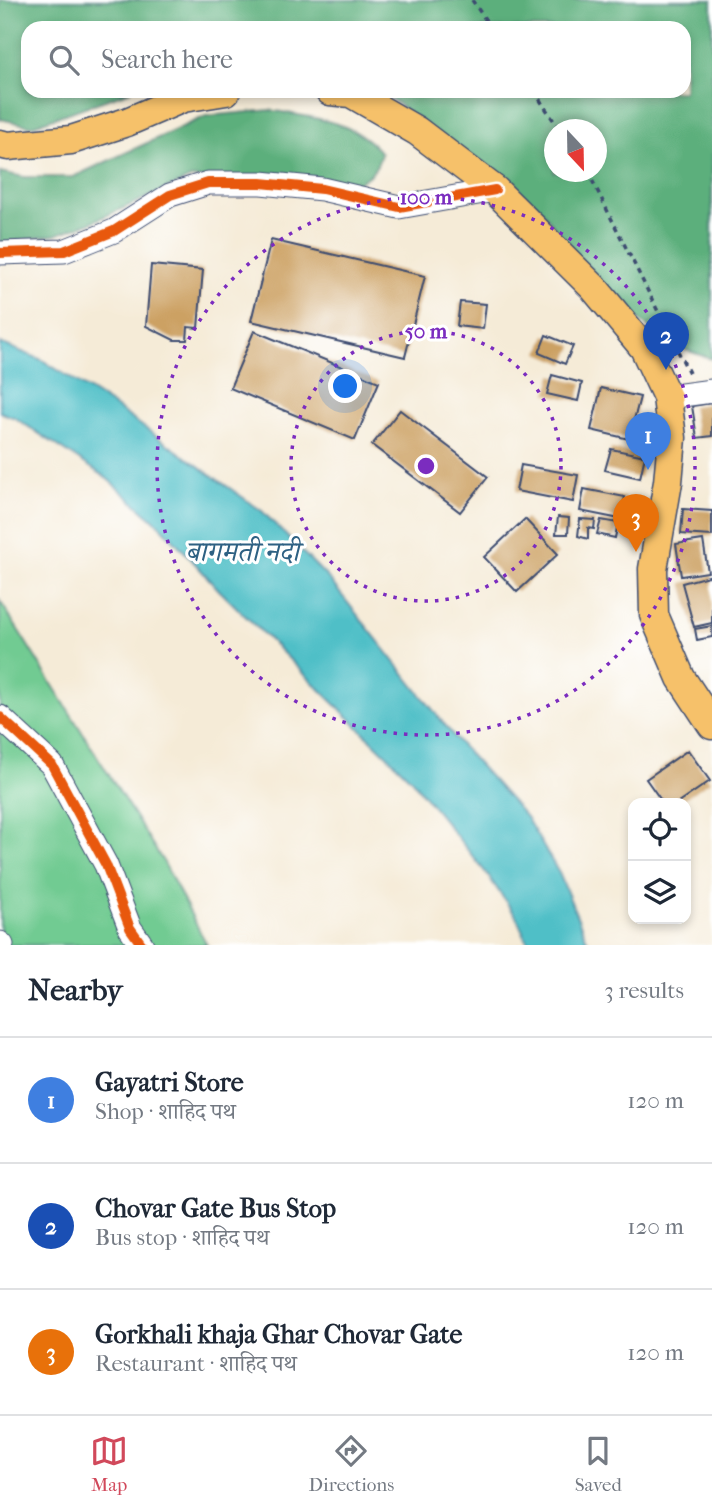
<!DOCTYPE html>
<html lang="en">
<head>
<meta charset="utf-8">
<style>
	body { margin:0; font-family:"IM FELL French Canon","Noto Serif Devanagari",serif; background:#f2f2f3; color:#1f2937 }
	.controls { position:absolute; right:21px; bottom:21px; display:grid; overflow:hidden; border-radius:14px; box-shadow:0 4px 10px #0003 }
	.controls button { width:63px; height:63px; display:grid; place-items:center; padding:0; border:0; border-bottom:2px solid #e0e1e3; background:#fff; color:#1f2937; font:35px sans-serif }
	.compass { position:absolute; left:544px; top:119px; width:63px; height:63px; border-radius:50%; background:#fff; box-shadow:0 4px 10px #0003; rotate:158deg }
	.you { position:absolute; left:346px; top:387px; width:24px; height:24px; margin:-18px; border:5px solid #fff; border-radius:50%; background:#1a73e8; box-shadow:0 0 0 10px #1a73e833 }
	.badge { display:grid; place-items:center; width:46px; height:46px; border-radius:50%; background:#d1495b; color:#fff; font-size:23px; font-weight:700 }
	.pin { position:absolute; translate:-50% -58px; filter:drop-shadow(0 2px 4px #0008) }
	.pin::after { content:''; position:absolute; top:37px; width:24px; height:21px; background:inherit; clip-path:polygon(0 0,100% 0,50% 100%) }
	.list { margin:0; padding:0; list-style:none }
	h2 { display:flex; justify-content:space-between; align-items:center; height:91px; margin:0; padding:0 28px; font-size:30px }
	h2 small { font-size:23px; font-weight:400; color:#747a83 }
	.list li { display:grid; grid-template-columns:46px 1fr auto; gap:21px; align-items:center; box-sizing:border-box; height:126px; padding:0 28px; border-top:2px solid #e0e1e3 }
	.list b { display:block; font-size:26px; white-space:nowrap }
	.list p { margin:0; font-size:23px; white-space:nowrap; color:#747a83 }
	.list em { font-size:23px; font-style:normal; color:#747a83 }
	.icon { flex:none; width:38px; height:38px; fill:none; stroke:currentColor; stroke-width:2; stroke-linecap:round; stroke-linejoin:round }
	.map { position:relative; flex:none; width:712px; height:945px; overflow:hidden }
	.search { position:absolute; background:#fff; box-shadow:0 4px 10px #0003; left:21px; right:21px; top:21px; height:77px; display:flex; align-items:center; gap:18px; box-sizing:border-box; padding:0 24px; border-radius:21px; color:#747a83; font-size:26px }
	.sheet { height:469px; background:#fff }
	nav { display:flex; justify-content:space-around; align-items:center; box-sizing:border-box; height:98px; border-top:2px solid #e0e1e3; background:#fff; font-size:19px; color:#747a83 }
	nav a { display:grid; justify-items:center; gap:4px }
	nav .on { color:#d1495b }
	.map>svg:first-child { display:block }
</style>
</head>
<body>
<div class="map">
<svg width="712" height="945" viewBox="0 0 712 945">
	<rect width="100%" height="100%" fill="#fff"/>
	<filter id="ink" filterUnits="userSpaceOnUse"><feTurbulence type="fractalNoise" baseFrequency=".0143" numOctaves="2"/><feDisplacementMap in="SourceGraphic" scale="14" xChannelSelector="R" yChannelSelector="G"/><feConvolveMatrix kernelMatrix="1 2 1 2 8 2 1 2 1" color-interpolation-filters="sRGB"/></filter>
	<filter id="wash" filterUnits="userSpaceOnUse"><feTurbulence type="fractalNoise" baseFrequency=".00686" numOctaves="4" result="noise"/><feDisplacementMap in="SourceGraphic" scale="28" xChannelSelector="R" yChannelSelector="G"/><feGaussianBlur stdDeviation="1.57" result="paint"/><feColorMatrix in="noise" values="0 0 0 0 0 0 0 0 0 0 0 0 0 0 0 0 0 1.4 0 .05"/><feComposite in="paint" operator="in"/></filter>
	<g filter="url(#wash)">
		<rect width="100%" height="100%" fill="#f5ebd7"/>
		<!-- green -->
		<path fill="#71cb92" stroke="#467d78" stroke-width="2" d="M0,601L164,863L207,945H0Z"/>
		<!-- forest -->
		<g fill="#5caf7c" stroke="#3c6f6d" stroke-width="2" fill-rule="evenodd">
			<path d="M0,0H712V359L668,344L601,287L538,206L380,91H684V28H28V91H131L31,126L0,119ZM554,130H596V172H554Z"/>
			<path d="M270,110C309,117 355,120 381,153C377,173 366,179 348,188L191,178L92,222L55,235L0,243V172L24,177H73L206,116Z"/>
		</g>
		<!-- water -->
		<path fill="#50bfc7" stroke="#367792" stroke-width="2" d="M0,343L42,360L114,406L262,511L328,578L461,745L526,817L559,873L589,945H529L516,916L486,873L411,779L220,591L162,527L104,476L15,418L0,412Z"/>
		<g id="blocks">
			<!-- building -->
			<g fill="#cca164">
				<path d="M271,240L425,276L405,357L251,321Z"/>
				<path d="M151,265L203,270L198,328L188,327L187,340H174L146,326Z"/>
				<path d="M460,302L486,304L483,329L457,326Z"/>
				<path d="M254,331L379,382L355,440L230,388Z"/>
				<path d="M546,335L573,346L565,364L539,353Z"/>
				<path d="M552,375L582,383L578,401L547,394Z"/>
				<path d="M601,388L640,397L629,439L591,430Z"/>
				<path d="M712,403V436L697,438L692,406Z"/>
				<path d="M400,410L488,477L460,512L372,445Z"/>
				<path d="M611,449L645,456L640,478L605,470Z"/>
				<path d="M521,465L578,475L573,502L516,491Z"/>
				<path d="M584,489L625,497L620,519L580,511Z"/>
				<path d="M683,509L712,511V536L681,534Z"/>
				<path d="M558,517L569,518L568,534H556Z"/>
				<path d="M525,519L558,554L517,592L484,557Z"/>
				<path d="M580,519L595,520L594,529L588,528V539L578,536Z"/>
				<path d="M601,520L618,523L615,538L597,534Z"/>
				<path d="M703,540L708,572L681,576L676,544Z"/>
				<path d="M712,575V623L694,627L682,583Z"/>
				<path d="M712,626V637L697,640L695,629Z"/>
				<path d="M688,750L710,781L678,803H663L646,779Z"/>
			</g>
		</g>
	</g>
	<g filter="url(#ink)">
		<use href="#blocks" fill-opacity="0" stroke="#3c4b70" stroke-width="2"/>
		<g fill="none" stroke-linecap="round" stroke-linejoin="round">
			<!-- minor casing -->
			<g stroke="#3c4b70" stroke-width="25">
				<g id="minor">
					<path d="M0,253L64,251L114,231L170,195L208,183H261L322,189L399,207L495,190"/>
					<path d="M667,397L712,391"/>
					<path d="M0,717L52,765L106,865L130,928L142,945"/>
					<path d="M0,943L2,945"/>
				</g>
			</g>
			<!-- major casing -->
			<g stroke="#3c4b70" stroke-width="31">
				<g id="major">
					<path d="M330,91L351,93L417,131L495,190L594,288L644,348L667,397L672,438L668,482L653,569L654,615L681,678L712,725"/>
					<path d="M0,144L8,146L71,140L127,122L183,98L226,91"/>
				</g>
			</g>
			<!-- path -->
			<g stroke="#3c4b70" stroke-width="3.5" stroke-dasharray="5 5" stroke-linecap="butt">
				<path d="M472,0L491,28"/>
				<path d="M534,91L560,130"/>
				<path d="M588,172L689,373"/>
			</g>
			<!-- minor -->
			<use href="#minor" stroke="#fff" stroke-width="23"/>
			<!-- major -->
			<use href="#major" stroke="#f6c16b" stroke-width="28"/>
			<!-- cycleway casing -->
			<g stroke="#fff" stroke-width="15">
				<g id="cycleway">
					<path d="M0,253L64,251L114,231L170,195L208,183H261L322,189L399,207L495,190"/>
					<path d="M0,717L52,765L106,865L130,928L142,945"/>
				</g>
			</g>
			<!-- cycleway -->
			<use href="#cycleway" stroke="#e8590c" stroke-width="10"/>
		</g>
	</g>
	<!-- distance rings -->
	<g fill="none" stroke="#7b2cbf" stroke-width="3.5" stroke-dasharray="3.5 7">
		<circle cx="426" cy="466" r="135"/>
		<circle cx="426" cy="466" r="269"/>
	</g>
	<g text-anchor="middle" stroke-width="6" stroke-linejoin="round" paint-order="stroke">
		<!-- water labels -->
		<g font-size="28" font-style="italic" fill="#2e6183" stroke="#fff">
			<text x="242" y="561">बागमती नदी</text>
		</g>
	</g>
	<circle cx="426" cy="466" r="10" fill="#7b2cbf" stroke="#fff" stroke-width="3.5"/>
	<g font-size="21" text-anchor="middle" font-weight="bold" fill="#7b2cbf" stroke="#fff" stroke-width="6" stroke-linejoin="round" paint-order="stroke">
		<text x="426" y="204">100 m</text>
		<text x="426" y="338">50 m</text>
	</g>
</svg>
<div class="controls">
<button><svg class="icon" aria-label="locate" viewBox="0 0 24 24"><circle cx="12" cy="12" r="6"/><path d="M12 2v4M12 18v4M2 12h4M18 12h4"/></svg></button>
<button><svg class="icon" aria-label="layers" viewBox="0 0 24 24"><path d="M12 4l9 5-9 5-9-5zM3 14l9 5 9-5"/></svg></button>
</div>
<svg class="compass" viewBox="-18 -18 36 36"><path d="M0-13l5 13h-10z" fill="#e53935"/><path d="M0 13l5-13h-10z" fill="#747a83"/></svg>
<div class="you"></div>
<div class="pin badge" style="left:648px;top:470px;background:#3f7fe0">1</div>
<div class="pin badge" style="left:666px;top:370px;background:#1a4fb4">2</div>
<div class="pin badge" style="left:636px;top:552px;background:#e8710a">3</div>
<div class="search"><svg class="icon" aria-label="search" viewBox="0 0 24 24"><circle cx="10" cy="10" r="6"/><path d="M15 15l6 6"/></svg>Search here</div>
</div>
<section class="sheet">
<h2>Nearby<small>3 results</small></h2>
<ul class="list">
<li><span class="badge" style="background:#3f7fe0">1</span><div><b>Gayatri Store</b><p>Shop · शाहिद पथ</p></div><em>120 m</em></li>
<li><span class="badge" style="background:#1a4fb4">2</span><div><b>Chovar Gate Bus Stop</b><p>Bus stop · शाहिद पथ</p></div><em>120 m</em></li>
<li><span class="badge" style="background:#e8710a">3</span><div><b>Gorkhali khaja Ghar Chovar Gate</b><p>Restaurant · शाहिद पथ</p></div><em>120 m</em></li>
</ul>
</section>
<nav>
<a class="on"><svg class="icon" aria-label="map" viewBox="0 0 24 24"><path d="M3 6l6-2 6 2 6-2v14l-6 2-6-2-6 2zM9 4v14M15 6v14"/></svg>Map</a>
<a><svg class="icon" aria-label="directions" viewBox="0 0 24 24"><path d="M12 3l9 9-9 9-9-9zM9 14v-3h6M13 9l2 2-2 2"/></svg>Directions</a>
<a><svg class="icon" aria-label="saved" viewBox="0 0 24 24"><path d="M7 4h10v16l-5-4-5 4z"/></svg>Saved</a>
</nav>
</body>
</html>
